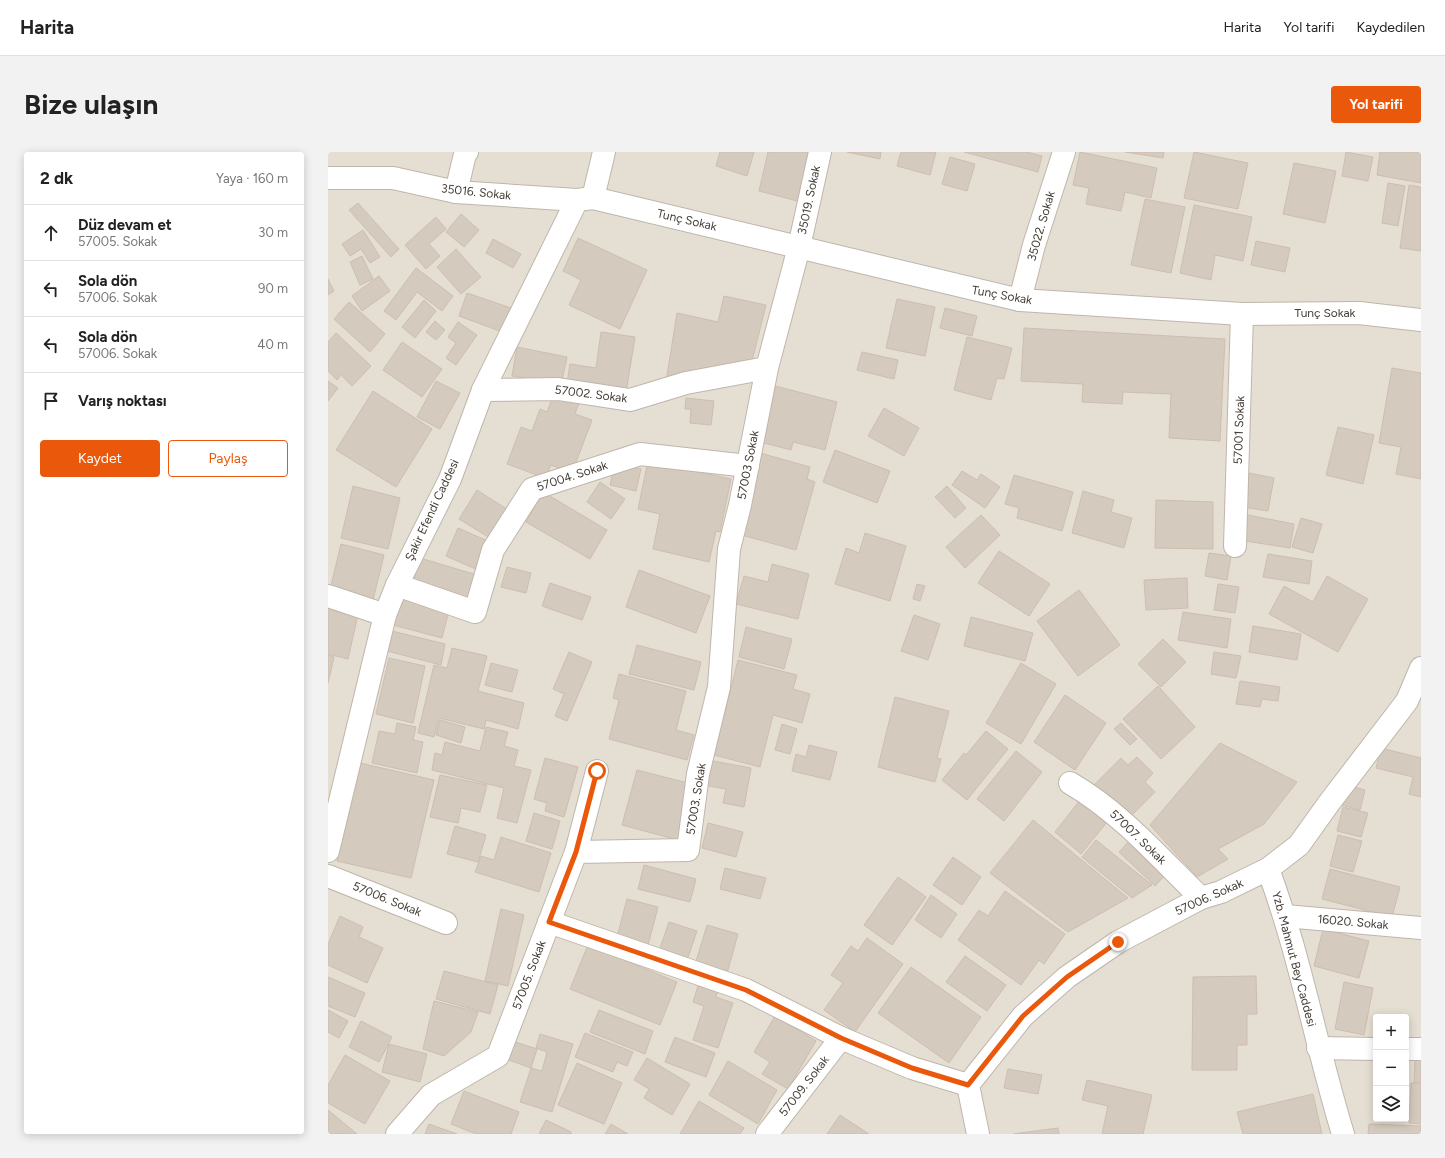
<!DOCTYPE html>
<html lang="tr">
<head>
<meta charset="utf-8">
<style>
	body { margin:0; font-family:Figtree,sans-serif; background:#f2f2f2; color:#222 }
	.controls { position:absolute; right:12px; bottom:12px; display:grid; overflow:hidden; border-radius:4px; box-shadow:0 2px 10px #0003 }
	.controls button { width:36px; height:36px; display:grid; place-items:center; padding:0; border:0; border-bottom:1px solid #e0e0e0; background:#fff; color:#222; font:20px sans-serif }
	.stop { position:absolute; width:12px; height:12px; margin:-9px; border:3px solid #ea580c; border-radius:50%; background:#fff }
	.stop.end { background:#ea580c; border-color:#fff; box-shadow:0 1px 4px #0008 }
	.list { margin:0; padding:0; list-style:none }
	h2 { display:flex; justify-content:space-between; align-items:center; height:52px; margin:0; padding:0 16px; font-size:17px }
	h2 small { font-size:13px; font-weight:400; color:#767676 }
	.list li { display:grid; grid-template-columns:26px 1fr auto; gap:12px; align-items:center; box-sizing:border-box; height:56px; padding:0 16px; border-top:1px solid #e0e0e0 }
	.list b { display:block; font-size:15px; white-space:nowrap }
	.list p { margin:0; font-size:13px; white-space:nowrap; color:#767676 }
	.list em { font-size:13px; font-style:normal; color:#767676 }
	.actions { display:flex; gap:8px; padding:12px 16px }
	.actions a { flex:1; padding:9px 0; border:1px solid #ea580c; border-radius:4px; text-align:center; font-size:14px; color:#ea580c }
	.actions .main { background:#ea580c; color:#fff }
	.icon { flex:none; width:22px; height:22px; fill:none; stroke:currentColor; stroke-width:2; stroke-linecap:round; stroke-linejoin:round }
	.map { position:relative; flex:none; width:1093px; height:982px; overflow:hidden; border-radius:4px }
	header { display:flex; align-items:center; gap:24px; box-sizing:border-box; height:56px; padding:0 20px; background:#fff; border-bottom:1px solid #e0e0e0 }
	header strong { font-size:19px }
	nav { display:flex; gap:22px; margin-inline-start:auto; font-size:14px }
	.intro { display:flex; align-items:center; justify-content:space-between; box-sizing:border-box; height:96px; padding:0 24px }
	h1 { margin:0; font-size:28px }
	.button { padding:10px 18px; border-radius:4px; background:#ea580c; color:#fff; font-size:14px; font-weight:700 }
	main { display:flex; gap:24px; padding:0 24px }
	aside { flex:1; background:#fff; border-radius:4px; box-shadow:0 2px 10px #0003 }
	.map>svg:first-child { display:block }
</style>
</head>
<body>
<header>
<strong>Harita</strong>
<nav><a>Harita</a><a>Yol tarifi</a><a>Kaydedilen</a></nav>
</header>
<div class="intro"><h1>Bize ulaşın</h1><a class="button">Yol tarifi</a></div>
<main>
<aside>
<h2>2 dk<small>Yaya · 160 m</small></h2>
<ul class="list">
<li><svg class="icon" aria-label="ahead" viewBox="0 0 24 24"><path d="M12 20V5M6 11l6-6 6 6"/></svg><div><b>Düz devam et</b><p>57005. Sokak</p></div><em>30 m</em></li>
<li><svg class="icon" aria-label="left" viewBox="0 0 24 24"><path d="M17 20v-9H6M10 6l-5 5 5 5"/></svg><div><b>Sola dön</b><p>57006. Sokak</p></div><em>90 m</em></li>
<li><svg class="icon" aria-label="left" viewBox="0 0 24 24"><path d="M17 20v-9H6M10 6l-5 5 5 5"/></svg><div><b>Sola dön</b><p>57006. Sokak</p></div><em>40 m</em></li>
<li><svg class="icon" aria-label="arrive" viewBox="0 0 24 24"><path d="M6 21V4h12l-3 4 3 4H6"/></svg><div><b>Varış noktası</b></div></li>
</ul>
<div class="actions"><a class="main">Kaydet</a><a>Paylaş</a></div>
</aside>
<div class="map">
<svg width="1093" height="982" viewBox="0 0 1093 982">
	<rect width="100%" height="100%" fill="#f1ece5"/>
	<!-- residential -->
	<path fill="#e5ded3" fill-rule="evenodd" d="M0,0H1093V982H0ZM1048,865H1078V967H1048Z"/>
	<!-- building -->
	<g fill="#d5cabe" stroke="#cdbeaf">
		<path d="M392,0H426L419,24L388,14Z"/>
		<path d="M440,0H485L473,50L431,39Z"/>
		<path d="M519,0H553L552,7Z"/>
		<path d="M573,0H608L602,23L569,14Z"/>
		<path d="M636,0H699L714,4L710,20Z"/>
		<path d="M752,0L829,16L823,46L797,40L793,59L758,52L761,36L745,33Z"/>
		<path d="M797,0H836L835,6Z"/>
		<path d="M866,0L920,11L910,57L856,46Z"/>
		<path d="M1018,0L1045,5L1040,29L1014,24Z"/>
		<path d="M1052,0H1093V31L1049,23Z"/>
		<path d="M622,5L647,12L639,39L614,32Z"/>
		<path d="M966,11L1008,19L997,71L955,62Z"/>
		<path d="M1060,31L1077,34L1070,74L1054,71Z"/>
		<path d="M1081,33L1093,35V99L1072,96Z"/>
		<path d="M817,47L857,55L843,121L803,113Z"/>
		<path d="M30,51L71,97L63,105L21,58Z"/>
		<path d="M866,53L924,65L915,109L887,103L883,128L852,121Z"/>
		<path d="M133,62L151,78L136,95L118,80Z"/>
		<path d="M108,65L118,77L101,92L112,104L98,117L77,93Z"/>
		<path d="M35,78L52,105L42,111L33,97L22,104L14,92Z"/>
		<path d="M250,86L319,118L292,177L241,153L253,128L235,119Z"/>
		<path d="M165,87L193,102L185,116L158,101Z"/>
		<path d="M928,89L962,96L957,120L923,113Z"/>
		<path d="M128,97L153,125L133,142L109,115Z"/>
		<path d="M34,104L45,127L32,133L22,110Z"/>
		<path d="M88,116L125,144L114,159L89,140L68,168L56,159Z"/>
		<path d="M51,124L62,139L34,159L24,144Z"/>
		<path d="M0,127L6,139L0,143Z"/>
		<path d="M139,141L186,157L177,181L131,164Z"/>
		<path d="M396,144L438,153L423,213L338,230L349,161L390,170Z"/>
		<path d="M569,147L607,155L597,204L558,196Z"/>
		<path d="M96,148L108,159L87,186L74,175Z"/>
		<path d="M21,150L57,182L42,200L6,167Z"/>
		<path d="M617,156L649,164L644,184L612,176Z"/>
		<path d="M107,169L117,178L108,188L98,180Z"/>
		<path d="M130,170L149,183L128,213L118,206L128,191L120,185Z"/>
		<path d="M696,176L897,187L892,289L841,286L843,242L795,240L794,252L754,250L755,232L693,229Z"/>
		<path d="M273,180L307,185L298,241L239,232L242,212L268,216Z"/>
		<path d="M8,181L43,214L24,234L13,223L9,228L0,219V190Z"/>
		<path d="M639,185L684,196L676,227L669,226L663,248L626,238Z"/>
		<path d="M74,190L114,217L94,245L55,218Z"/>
		<path d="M189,195L239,205L233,233L184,224Z"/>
		<path d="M534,200L570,208L566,227L529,218Z"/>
		<path d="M1064,216L1093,221V327L1068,322L1073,295L1051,291Z"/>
		<path d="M0,229L10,236L0,249Z"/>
		<path d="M108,229L132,241L112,277L89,265Z"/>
		<path d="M447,234L509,250L497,298L465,290L463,298L432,290Z"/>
		<path d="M45,239L104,277L68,335L8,298Z"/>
		<path d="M227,239L252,248L247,262L264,268L244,321L223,313L217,326L179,312L193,275L204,279L212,257L219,260Z"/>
		<path d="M358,246L386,249L383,273L362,271L363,257H357Z"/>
		<path d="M556,256L591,276L576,304L540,284Z"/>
		<path d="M1010,275L1046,283L1035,332L998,323Z"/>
		<path d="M507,298L562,319L549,351L495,330Z"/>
		<path d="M432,301L482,315L479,327L487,330L468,398L410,382Z"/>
		<path d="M320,309L403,327L392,380L388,379L381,410L325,397L332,362L310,357Z"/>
		<path d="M287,311L313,317L308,339L282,333Z"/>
		<path d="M634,319L649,328L653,322L672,335L657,356L624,333Z"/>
		<path d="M921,321L946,326L940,359L915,355Z"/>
		<path d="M686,323L745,340L734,379L689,366L691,356L677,352Z"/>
		<path d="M272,330L297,347L283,367L259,350Z"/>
		<path d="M25,334L72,346L60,397L13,386Z"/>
		<path d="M619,334L638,356L627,366L607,345Z"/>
		<path d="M149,338L185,361L167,389L131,367Z"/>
		<path d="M755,339L786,348L783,360L804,366L796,396L744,381Z"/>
		<path d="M215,340L279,378L262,407L198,370Z"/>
		<path d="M828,348L885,350V397L827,396Z"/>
		<path d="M915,362L966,372L962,396L911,388Z"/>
		<path d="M653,363L672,383L637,416L618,395Z"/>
		<path d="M973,366L994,372L985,401L964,395Z"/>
		<path d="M130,376L162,390L150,418L118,404Z"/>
		<path d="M537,381L578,394L562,449L507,432L518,396L531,401Z"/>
		<path d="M13,392L56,403L44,452L1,442Z"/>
		<path d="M671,399L722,432L701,464L650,431Z"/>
		<path d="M881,401L903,404L899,428L877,424Z"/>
		<path d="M940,402L984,409L981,432L935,425Z"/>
		<path d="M92,406L149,423L141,450L84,434Z"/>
		<path d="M444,412L481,422L470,467L408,452L416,424L440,430Z"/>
		<path d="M179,415L203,421L198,441L173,435Z"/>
		<path d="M311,418L382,444L368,481L298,455Z"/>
		<path d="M999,424L1040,447L1010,500L941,462L956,434L985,450Z"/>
		<path d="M859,426L860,456L818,458L816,428Z"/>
		<path d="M222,431L263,445L254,468L214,454Z"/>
		<path d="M589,432L597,434L592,449L585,447Z"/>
		<path d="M890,432L911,435L907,461L886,458Z"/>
		<path d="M751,438L792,493L750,524L709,469Z"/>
		<path d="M73,445L121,458L114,486L65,473Z"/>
		<path d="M0,451L31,458L20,507L0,502Z"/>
		<path d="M855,460L903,467L899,496L850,488Z"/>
		<path d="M586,463L612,472L600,508L573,499Z"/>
		<path d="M643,465L705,481L697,509L636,494Z"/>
		<path d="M925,474L973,482L969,508L921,500Z"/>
		<path d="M418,475L464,487L456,517L411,505Z"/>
		<path d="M64,479L117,492L113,513L59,499Z"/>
		<path d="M835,487L858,510L833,535L810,512Z"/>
		<path d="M309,493L373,510L366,538L301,522Z"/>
		<path d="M124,496L159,504L150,539L196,551L190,577L158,568L156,577L111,566L106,585L90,581L106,513L119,516Z"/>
		<path d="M241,500L264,510L239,569L227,564L236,542L225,537Z"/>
		<path d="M886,500L913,504L908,526L883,522Z"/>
		<path d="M0,503L6,505L0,531Z"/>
		<path d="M61,506L97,514L85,571L48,562Z"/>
		<path d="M410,508L469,523L465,537L482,542L474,571L445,563L432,615L386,603Z"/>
		<path d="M163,511L190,518L184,540L157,533Z"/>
		<path d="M693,511L728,532L693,592L658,571Z"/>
		<path d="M291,522L358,539L348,578L366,583L359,608L281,587L291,548L285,546Z"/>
		<path d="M912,529L952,535L950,549L934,547L932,555L908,552Z"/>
		<path d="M830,534L867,575L833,607L795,567Z"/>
		<path d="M737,543L778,571L747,618L706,590Z"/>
		<path d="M567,545L621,559L609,606L613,607L607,630L550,615Z"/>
		<path d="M112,568L137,575L133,591L108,583Z"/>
		<path d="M69,571L88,575L85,588L95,590L89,621L44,611L51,579L67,582Z"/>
		<path d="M793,571L809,587L802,593L786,577Z"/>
		<path d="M454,572L469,577L462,602L447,598Z"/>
		<path d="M158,575L180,580L176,594L190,598L186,614L203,618L189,671L169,666L176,636L104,618L107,601L114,603L117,590L152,599Z"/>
		<path d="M658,579L680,597L639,648L614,628L636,601L638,603Z"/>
		<path d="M892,591L969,630L936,672L890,697L900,707L869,725L822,673Z"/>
		<path d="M481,593L509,600L502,628L464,619L468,602L478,605Z"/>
		<path d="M1053,596L1093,606V645L1081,642L1085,625L1048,616Z"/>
		<path d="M688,599L714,620L676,669L649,647Z"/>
		<path d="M809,605L825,621L817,630L827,640L798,669L764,635L793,606L800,613Z"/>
		<path d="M217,606L250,615L236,665L217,659L219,651L206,647Z"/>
		<path d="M380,608L423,616L416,655L395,651L398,637L375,633Z"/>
		<path d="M32,611L106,628L83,726L9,709Z"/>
		<path d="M309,618L364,632L350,688L294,673Z"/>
		<path d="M112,623L159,633L152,660L133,656L130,671L102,665Z"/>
		<path d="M1019,633L1037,638L1032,658L1014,653Z"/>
		<path d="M757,642L784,664L753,702L727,680Z"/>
		<path d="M1015,655L1040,661L1033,685L1009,679Z"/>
		<path d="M206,661L232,669L224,697L198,689Z"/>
		<path d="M705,668L800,746L740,780L662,721Z"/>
		<path d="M380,671L415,680L408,705L374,696Z"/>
		<path d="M127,674L158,683L150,710L119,702Z"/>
		<path d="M1010,683L1034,689L1025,720L1002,714Z"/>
		<path d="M173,685L223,701L211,740L147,720L153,704L166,708Z"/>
		<path d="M804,686L839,721L827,734L791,700Z"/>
		<path d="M768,688L824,733L804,746L754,705Z"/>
		<path d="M625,705L653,725L634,753L605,733Z"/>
		<path d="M316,713L368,727L362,750L310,737Z"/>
		<path d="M397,716L438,726L432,747L392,737Z"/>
		<path d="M1002,717L1072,735L1064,765L994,747Z"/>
		<path d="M570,725L598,745L564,793L536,773Z"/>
		<path d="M677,739L737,782L716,812L711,808L693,833L630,788L651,758L660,764Z"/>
		<path d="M603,743L629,762L613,786L587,768Z"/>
		<path d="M299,747L330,755L320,793L289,785Z"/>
		<path d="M173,757L196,763L180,834L157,829Z"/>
		<path d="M12,764L35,775L31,785L55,796L39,831L0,813V792Z"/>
		<path d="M341,770L369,779L358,811L330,802Z"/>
		<path d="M379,773L410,782L398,825L366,816Z"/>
		<path d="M995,777L1041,789L1031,826L986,814Z"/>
		<path d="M539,786L575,812L527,880L496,858L515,831L503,823L523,794L530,799Z"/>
		<path d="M260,793L349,830L332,873L242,837Z"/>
		<path d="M637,804L678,833L659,859L618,830Z"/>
		<path d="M583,815L653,865L621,911L550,861Z"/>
		<path d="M116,819L170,833L162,862L108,847Z"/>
		<path d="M928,824L929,862H919V893H909V918H864L865,825Z"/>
		<path d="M0,825L37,841L27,865L0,854Z"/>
		<path d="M1016,830L1045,836L1036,883L1007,877Z"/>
		<path d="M370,834L389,840L388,845L405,851L390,896L365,888L376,854L365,850Z"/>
		<path d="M106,849L150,860L143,880L116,904L95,897Z"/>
		<path d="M0,858L20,869L11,886L0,880Z"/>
		<path d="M271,858L325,879L317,902L262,880Z"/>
		<path d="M447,864L488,889L460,937L434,922L442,910L426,900Z"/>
		<path d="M33,869L64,885L51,910L21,895Z"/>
		<path d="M257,881L305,900L299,914L289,910L285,920L247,905Z"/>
		<path d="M212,882L245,892L224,960L192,950L203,916L214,919L219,900L208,896Z"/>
		<path d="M347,885L387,901L378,925L337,910Z"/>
		<path d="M184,889L209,897L203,916L178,907Z"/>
		<path d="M61,892L99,902L92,930L54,920Z"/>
		<path d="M17,903L62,929L37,972L0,951V933Z"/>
		<path d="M1087,904L1093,905V931H1086Z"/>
		<path d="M319,906L362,932L344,963L316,946L321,937L306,928Z"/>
		<path d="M400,909L449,938L430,972L381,943Z"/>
		<path d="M249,911L294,931L276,972L230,953Z"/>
		<path d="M680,917L714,923L710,942L676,936Z"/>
		<path d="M759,928L824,943L815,982H774L780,954L754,948Z"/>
		<path d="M1083,931H1093V972L1081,971Z"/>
		<path d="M136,939L191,960L183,982H148L123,972Z"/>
		<path d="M985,942L994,982H915L909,960Z"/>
		<path d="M371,949L416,976L412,982H352Z"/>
		<path d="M0,958L29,982H0Z"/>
		<path d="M512,963L541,982H499Z"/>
		<path d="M218,968L243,980V982H211Z"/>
		<path d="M101,972L129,982H97Z"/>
		<path d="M283,972L300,982H277Z"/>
		<path d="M1041,972L1093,974V982H1040Z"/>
		<path d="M730,976L731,982H685Z"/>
	</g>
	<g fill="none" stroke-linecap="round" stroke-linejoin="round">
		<!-- minor casing -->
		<g stroke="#bfb6ab" stroke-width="24">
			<g id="minor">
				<path d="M0,26H65L128,40L249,48"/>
				<path d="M128,40L137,2L139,0"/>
				<path d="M265,46L692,148L914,162L1031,161L1093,168"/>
				<path d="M692,148L706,93L736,0"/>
				<path d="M155,238L230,237L302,248L358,231L439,216"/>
				<path d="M907,394L914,162"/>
				<path d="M69,433L147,460L165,398L204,337L312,302L420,314"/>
				<path d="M0,444L57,463"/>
				<path d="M742,631C792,660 831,705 873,746"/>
				<path d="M0,699L57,463L69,433L122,327L155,238L249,48L265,46L276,0"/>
				<path d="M248,700L360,698L370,622L391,535L401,397L412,353L439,216L471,95L492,0"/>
				<path d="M940,717C972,803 988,894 1015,982"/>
				<path d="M0,724L118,771"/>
				<path d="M957,764L1093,776"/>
				<path d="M221,770L418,838L513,886L584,916L640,933"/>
				<path d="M990,896L1048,897"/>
				<path d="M1078,897H1093"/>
				<path d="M640,933L695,864L739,825L790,790L873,746L893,740L940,717L971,693L1001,651L1079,549L1093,516"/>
				<path d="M640,933L650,982"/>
				<path d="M69,982L103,943L170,904L248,700L269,619"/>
				<path d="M439,982L513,886"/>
			</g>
		</g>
		<!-- minor -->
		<use href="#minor" stroke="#fff" stroke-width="22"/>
	</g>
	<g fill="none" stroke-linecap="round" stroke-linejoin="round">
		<!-- route -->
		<path stroke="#ea580c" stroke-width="5" d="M269,619L248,700L221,770L418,838L513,886L584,916L640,933L695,864L739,825L790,790"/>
	</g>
	<g text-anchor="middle" stroke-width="3" stroke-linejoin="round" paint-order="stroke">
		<!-- street labels -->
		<g font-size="12" fill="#433c35" stroke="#fff">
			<text transform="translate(148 40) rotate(6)" y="4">35016. Sokak</text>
			<text transform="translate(481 48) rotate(-78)" y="4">35019. Sokak</text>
			<text transform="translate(359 68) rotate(13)" y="4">Tunç Sokak</text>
			<text transform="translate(713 74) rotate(-74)" y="4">35022. Sokak</text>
			<text transform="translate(674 143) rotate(10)" y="4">Tunç Sokak</text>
			<text x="997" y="165">Tunç Sokak</text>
			<text transform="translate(263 242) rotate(7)" y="4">57002. Sokak</text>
			<text transform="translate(911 278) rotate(-88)" y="4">57001 Sokak</text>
			<text transform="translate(420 313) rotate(-79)" y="4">57003 Sokak</text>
			<text transform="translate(244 324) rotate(-18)" y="4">57004. Sokak</text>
			<text transform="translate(104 358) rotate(-65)" y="4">Şakir Efendi Caddesi</text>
			<text transform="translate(368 647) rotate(-81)" y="4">57003. Sokak</text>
			<text transform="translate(810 685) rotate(44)" y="4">57007. Sokak</text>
			<text transform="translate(881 745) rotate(-24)" y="4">57006. Sokak</text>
			<text transform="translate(59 747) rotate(22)" y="4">57006. Sokak</text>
			<text transform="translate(1025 770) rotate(5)" y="4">16020. Sokak</text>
			<text transform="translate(966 807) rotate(75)" y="4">Yzb. Mahmut Bey Caddesi</text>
			<text transform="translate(201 823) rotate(-69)" y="4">57005. Sokak</text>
			<text transform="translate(476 934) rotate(-52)" y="4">57009. Sokak</text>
		</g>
	</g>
</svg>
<div class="controls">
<button>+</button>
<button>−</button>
<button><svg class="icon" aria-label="layers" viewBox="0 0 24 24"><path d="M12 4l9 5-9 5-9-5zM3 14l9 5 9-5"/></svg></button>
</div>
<div class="stop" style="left:269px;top:619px"></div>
<div class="stop end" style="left:790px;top:790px"></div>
</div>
</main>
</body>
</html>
